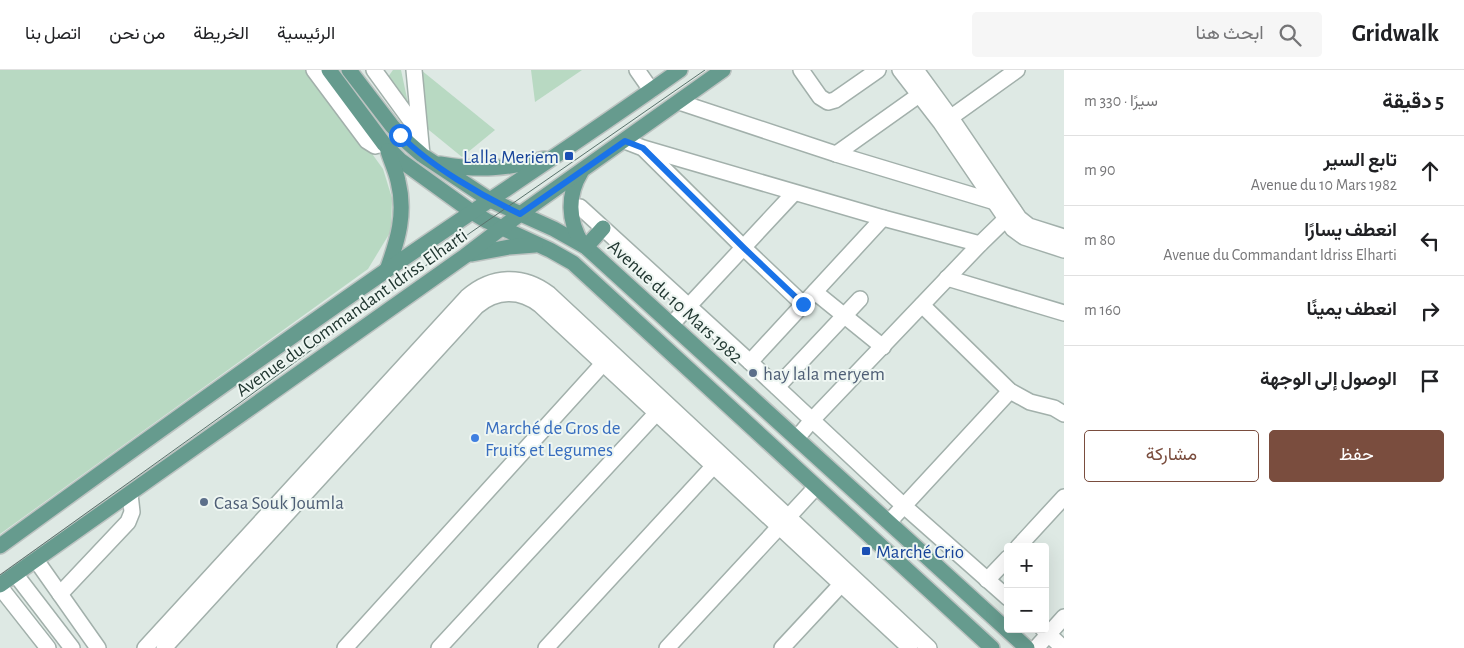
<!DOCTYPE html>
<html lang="ar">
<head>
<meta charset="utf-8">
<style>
	body { margin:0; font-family:"Alegreya Sans",Vazirmatn,sans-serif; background:#f6f6f6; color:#202124; direction:rtl }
	.controls { position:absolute; right:15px; bottom:15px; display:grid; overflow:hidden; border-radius:5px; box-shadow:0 5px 20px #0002 }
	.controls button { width:45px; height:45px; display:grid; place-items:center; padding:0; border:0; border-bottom:1px solid #e0e0e0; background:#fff; color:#202124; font:25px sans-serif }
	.stop { position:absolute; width:15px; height:15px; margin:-11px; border:4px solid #1a73e8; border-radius:50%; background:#fff }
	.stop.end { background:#1a73e8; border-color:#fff; box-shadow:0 1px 5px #0008 }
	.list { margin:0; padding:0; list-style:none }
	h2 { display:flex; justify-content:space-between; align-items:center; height:65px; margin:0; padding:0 20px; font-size:21px }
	h2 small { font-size:16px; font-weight:400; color:#757577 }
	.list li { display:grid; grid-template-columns:32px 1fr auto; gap:15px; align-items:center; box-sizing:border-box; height:70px; padding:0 20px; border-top:1px solid #e0e0e0 }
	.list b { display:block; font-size:19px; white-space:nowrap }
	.list p { margin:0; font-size:16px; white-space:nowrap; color:#757577 }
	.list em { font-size:16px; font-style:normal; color:#757577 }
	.actions { display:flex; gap:10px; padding:15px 20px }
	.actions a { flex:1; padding:11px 0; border:1px solid #7a4d3e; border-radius:5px; text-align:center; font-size:18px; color:#7a4d3e }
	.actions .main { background:#7a4d3e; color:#fff }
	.icon { flex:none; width:28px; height:28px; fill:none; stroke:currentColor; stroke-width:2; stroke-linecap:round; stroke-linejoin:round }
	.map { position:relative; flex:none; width:1064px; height:578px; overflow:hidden; direction:ltr }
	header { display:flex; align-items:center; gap:30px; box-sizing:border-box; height:70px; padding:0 25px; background:#fff; border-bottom:1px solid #e0e0e0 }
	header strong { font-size:24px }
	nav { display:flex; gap:28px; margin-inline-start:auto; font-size:18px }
	.search { width:350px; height:45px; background:#f6f6f6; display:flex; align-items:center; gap:12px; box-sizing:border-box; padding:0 18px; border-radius:5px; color:#757577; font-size:19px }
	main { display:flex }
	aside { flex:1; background:#fff }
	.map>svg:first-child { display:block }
</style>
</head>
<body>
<header>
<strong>Gridwalk</strong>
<div class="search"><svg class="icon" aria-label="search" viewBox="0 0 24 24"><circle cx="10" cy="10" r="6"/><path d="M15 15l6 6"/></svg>ابحث هنا</div>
<nav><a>الرئيسية</a><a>الخريطة</a><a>من نحن</a><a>اتصل بنا</a></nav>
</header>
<main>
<aside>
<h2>5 دقيقة<small>سيرًا · 330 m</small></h2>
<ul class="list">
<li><svg class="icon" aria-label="ahead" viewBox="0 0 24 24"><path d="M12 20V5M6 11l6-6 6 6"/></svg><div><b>تابع السير</b><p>Avenue du 10 Mars 1982</p></div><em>90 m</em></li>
<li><svg class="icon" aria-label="left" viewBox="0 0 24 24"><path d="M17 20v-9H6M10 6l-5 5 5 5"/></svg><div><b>انعطف يسارًا</b><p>Avenue du Commandant Idriss Elharti</p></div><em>80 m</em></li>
<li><svg class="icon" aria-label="right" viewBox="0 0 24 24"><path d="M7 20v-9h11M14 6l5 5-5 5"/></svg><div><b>انعطف يمينًا</b></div><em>160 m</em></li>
<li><svg class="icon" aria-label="arrive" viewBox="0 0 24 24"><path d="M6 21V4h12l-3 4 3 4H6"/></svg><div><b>الوصول إلى الوجهة</b></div></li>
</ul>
<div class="actions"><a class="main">حفظ</a><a>مشاركة</a></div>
</aside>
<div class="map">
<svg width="1064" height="578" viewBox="0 0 1064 578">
	<rect width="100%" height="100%" fill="#dee9e4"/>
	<!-- green -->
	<g fill="#b8d9c2">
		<path d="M0,0H312L383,99L392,128L391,161L368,199L0,464Z"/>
		<path d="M393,0H401L411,47L385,11Z"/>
		<path d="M421,0L495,60L462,87L424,56Z"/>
		<path d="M531,0H582L535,32Z"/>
	</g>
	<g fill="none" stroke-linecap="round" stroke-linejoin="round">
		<!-- minor casing -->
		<g stroke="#a2b0ab" stroke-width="18">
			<g id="minor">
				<path d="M314,0L367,71L375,76L384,74"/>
				<path d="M374,0L419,62"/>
				<path d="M414,0L422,85"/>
				<path d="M637,0L651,20"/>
				<path d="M801,0L820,27L828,32L835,30L878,0"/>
				<path d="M900,0L941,53L1013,159L1024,167L1064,180"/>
				<path d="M916,0L951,48L1019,148L1029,156L1064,167"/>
				<path d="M679,32L836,84L995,132"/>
				<path d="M943,53L1017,0"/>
				<path d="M625,71L643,78L883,148L980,174"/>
				<path d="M645,80L744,178L803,234"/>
				<path d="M836,84L919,25"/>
				<path d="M580,137L750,292L904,436L1008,528"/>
				<path d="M947,208L1064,243"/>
				<path d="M815,222L883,277"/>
				<path d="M922,235L1010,321L1030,332L1054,338L1064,344"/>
				<path d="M672,254L794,123"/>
				<path d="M750,292L883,148"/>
				<path d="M777,317L860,229"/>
				<path d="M797,368L812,350L980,174L1014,141"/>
				<path d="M889,452L1010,321"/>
				<path d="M1018,477L1064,427"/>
				<path d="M36,490L98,578"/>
				<path d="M16,505L72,578"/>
				<path d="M987,510L1008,488"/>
				<path d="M0,517L48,578"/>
				<path d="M60,524L128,452L132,442L130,424"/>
				<path d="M1043,559L1063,578"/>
				<path d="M145,578L467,227C492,205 523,204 549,224L929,578"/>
				<path d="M164,578L477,236C496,220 520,219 540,235L910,578"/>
				<path d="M345,578L609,287"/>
				<path d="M439,578L662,337"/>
				<path d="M546,578L720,389"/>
				<path d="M667,578L816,417"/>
				<path d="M782,578L848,507"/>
				<path d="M1036,578L1064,547"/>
			</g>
		</g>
		<!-- major casing -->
		<g stroke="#bcc3c1" stroke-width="18">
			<g id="major">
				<path d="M329,0L384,74L400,90L472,142L487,151L550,180L573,193L992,578"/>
				<path d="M349,0L392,56L406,71L422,85L490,130L554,159L586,177L1027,578"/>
				<path d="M440,94C480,101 505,99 544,89"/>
				<path d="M581,102C567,125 568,150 582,174"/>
				<path d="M586,177L603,158"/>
				<path d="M472,184L509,177L535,175"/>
				<path d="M387,200C398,170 406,143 398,111C396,101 391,91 388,81"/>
				<path d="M0,476C128,383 257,290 387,200C484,133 583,69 680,0"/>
				<path d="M0,515L465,186L520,144L723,0"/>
			</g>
		</g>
		<!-- minor -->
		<use href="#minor" stroke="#fff" stroke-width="15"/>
		<!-- major -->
		<use href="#major" stroke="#669b8e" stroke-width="15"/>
		<!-- tram -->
		<path stroke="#5b736d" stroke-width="1" d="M0,505L241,332L470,163L705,0"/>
	</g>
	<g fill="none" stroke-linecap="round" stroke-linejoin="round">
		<!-- route -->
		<path stroke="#1a73e8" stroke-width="6" d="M400,65C430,96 482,126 520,144L625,71L643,78L744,178L803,234"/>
	</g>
	<!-- markers -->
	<g fill="#1a4fb4" stroke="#eef6f2" stroke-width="2">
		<rect x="564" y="81" width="10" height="10" rx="2.5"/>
		<rect x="861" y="476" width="10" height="10" rx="2.5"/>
	</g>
	<g fill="#5c6f8a" stroke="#eef6f2" stroke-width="2">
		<circle cx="753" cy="303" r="5"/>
		<circle cx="204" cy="432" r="5"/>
	</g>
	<circle fill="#3f7fe0" stroke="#eef6f2" stroke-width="2" cx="475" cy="368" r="5"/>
	<g text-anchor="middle" stroke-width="4" stroke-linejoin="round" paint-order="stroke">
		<!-- transit labels -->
		<g font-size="19" fill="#164399" stroke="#eef6f2" text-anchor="end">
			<text x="559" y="93">Lalla Meriem</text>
			<text x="876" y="488" text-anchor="start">Marché Crio</text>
		</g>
		<!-- street labels -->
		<g font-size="19" fill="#213731" stroke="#eef6f2">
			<text transform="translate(676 231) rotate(42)" y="7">Avenue du 10 Mars 1982</text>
			<text transform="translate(351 242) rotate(-35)" y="7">Avenue du Commandant Idriss Elharti</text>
		</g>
		<!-- service labels -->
		<g font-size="19" fill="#4e5e75" stroke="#eef6f2" text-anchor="start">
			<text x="763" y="310">hay lala meryem</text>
			<text x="214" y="439">Casa Souk Joumla</text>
		</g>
		<!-- shop labels -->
		<g font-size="19" fill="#366cbe" stroke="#eef6f2" text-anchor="start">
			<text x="485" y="364">Marché de Gros de<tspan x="485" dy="22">Fruits et Legumes</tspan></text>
		</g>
	</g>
</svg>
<div class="controls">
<button>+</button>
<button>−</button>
</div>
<div class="stop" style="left:400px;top:65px"></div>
<div class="stop end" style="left:803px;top:234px"></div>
</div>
</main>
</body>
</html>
